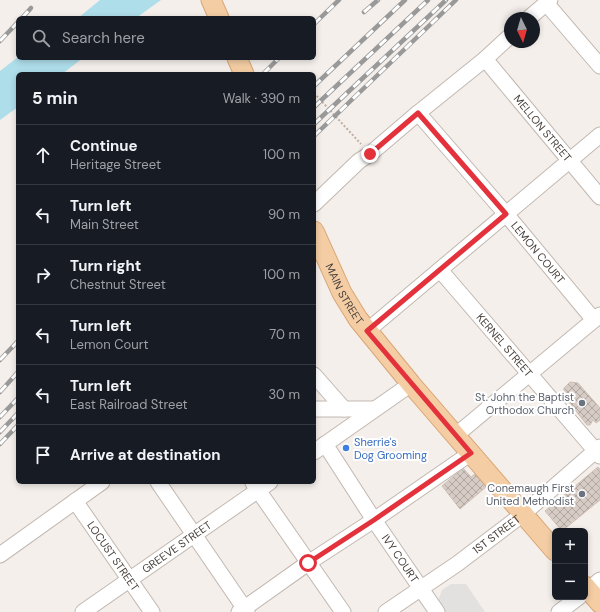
<!DOCTYPE html>
<html lang="en">
<head>
<meta charset="utf-8">
<style>
	body { margin:0; font-family:"DM Sans",sans-serif; background:#242831; color:#f1f3f6 }
	.controls { position:absolute; right:12px; bottom:12px; display:grid; overflow:hidden; border-radius:6px; box-shadow:0 2px 6px #0003 }
	.controls button { width:36px; height:36px; display:grid; place-items:center; padding:0; border:0; border-bottom:1px solid #363941; background:#171b24; color:#f1f3f6; font:20px sans-serif }
	.compass { position:absolute; left:504px; top:12px; width:36px; height:36px; border-radius:50%; background:#171b24; box-shadow:0 2px 6px #0003; rotate:175deg }
	.stop { position:absolute; width:12px; height:12px; margin:-9px; border:3px solid #e4323c; border-radius:50%; background:#fff }
	.stop.end { background:#e4323c; border-color:#fff; box-shadow:0 1px 4px #0008 }
	.list { margin:0; padding:0; list-style:none }
	h2 { display:flex; justify-content:space-between; align-items:center; height:52px; margin:0; padding:0 16px; font-size:17px }
	h2 small { font-size:13px; font-weight:400; color:#9ea1a6 }
	.list li { display:grid; grid-template-columns:26px 1fr auto; gap:12px; align-items:center; box-sizing:border-box; height:60px; padding:0 16px; border-top:1px solid #363941 }
	.list b { display:block; font-size:15px; white-space:nowrap }
	.list p { margin:0; font-size:13px; white-space:nowrap; color:#9ea1a6 }
	.list em { font-size:13px; font-style:normal; color:#9ea1a6 }
	.icon { flex:none; width:22px; height:22px; fill:none; stroke:currentColor; stroke-width:2; stroke-linecap:round; stroke-linejoin:round }
	.map { position:relative; flex:none; width:600px; height:612px; overflow:hidden }
	.search { position:absolute; background:#171b24; box-shadow:0 2px 6px #0003; left:16px; top:16px; width:300px; height:44px; display:flex; align-items:center; gap:10px; box-sizing:border-box; padding:0 14px; border-radius:6px; color:#9ea1a6; font-size:15px }
	.panel { position:absolute; background:#171b24; box-shadow:0 2px 6px #0003; left:16px; top:72px; width:300px; height:412px; border-radius:6px }
	.map>svg:first-child { display:block }
</style>
</head>
<body>
<div class="map">
<svg width="600" height="612" viewBox="0 0 600 612">
	<defs>
		<pattern id="building-cross-hatch" width="8" height="8" patternUnits="userSpaceOnUse"><rect width="8" height="8" fill="#d7ccc5"/><path d="M0 0l8 8M0 8l8-8" fill="none" stroke="#b0a7a1"/></pattern>
	</defs>
	<rect width="100%" height="100%" fill="#f4efeb"/>
	<!-- parking -->
	<path fill="#e3e1df" d="M451,584H466L485,612H443L437,603L442,590Z"/>
	<!-- water -->
	<g fill="#aedeea">
		<path d="M100,0H161L136,18H78Z"/>
		<path d="M18,57V58H83L62,74H18V107L0,120V71Z"/>
	</g>
	<!-- building -->
	<g fill="url(#building-cross-hatch)" stroke="#cfc0b6">
		<path d="M570,382L578,383L600,408V417L599,419L600,420L596,423L593,420L590,425H587L564,396V388Z"/>
		<path d="M598,467L600,469V500L562,531L545,511Z"/>
		<path d="M463,468L471,477L475,474L486,487L460,509L442,486Z"/>
	</g>
	<g fill="none" stroke-linecap="round" stroke-linejoin="round">
		<!-- minor casing -->
		<g stroke="#c2b8b1" stroke-width="17">
			<g id="minor">
				<path d="M546,3L600,66"/>
				<path d="M529,18L550,0"/>
				<path id="s1" d="M485,59L600,197"/>
				<path id="s2" d="M418,113L506,214L594,320"/>
				<path d="M314,204L359,161L370,154L418,113L485,59L510,36"/>
				<path id="s3" d="M440,270L600,456"/>
				<path d="M367,331L600,135"/>
				<path d="M314,375L344,409"/>
				<path d="M314,409H375"/>
				<path d="M455,436L600,315"/>
				<path id="s4" d="M325,444L374,520L437,612"/>
				<path d="M314,452L411,384"/>
				<path d="M158,482L247,612"/>
				<path d="M253,483L343,612"/>
				<path id="s5" d="M75,501L152,612"/>
				<path d="M0,555L102,482"/>
				<path d="M585,593L600,580"/>
				<path id="s6" d="M83,612L270,482"/>
				<path d="M239,612L308,563L374,520L471,453"/>
				<path id="s7" d="M386,612L457,564L523,514L600,447"/>
				<path d="M559,612L579,597"/>
			</g>
		</g>
		<!-- major casing -->
		<g stroke="#d8a675" stroke-width="21">
			<g id="major">
				<path d="M211,0L219,18"/>
				<path d="M237,58L244,74"/>
				<path id="s8" d="M314,231L342,293L358,319L411,384L555,551"/>
				<path d="M585,586L600,603"/>
			</g>
		</g>
		<!-- path -->
		<path stroke="#bfaea1" stroke-width="2" stroke-dasharray="2 2" stroke-linecap="butt" d="M314,93L361,144"/>
		<!-- minor -->
		<use href="#minor" stroke="#fff" stroke-width="15"/>
		<!-- major -->
		<use href="#major" stroke="#f4cda4" stroke-width="19"/>
		<!-- rail casing -->
		<g stroke="#999" stroke-width="4.5">
			<g id="rail">
				<path d="M364,12L378,0"/>
				<path d="M22,18L31,8"/>
				<path d="M314,24L339,0"/>
				<path d="M0,41L18,22"/>
				<path d="M263,74L279,58"/>
				<path d="M314,86L405,0"/>
				<path d="M314,107L428,0"/>
				<path d="M314,124L446,0"/>
				<path d="M314,136L456,0"/>
				<path d="M0,360L18,341"/>
				<path d="M0,392L18,372"/>
				<path d="M0,417L18,398"/>
				<path d="M0,432L18,413"/>
				<path d="M0,444L18,425"/>
			</g>
		</g>
		<!-- rail -->
		<use href="#rail" stroke="#fff" stroke-width="3" stroke-dasharray="9" stroke-linecap="butt"/>
	</g>
	<g fill="none" stroke-linecap="round" stroke-linejoin="round">
		<!-- route -->
		<path stroke="#e4323c" stroke-width="5" d="M308,563L374,520L471,453L367,331L506,214L418,113L370,154"/>
	</g>
	<!-- markers -->
	<g fill="#6b7280" stroke="#fff" stroke-width="1.5">
		<circle cx="582" cy="403" r="4"/>
		<circle cx="582" cy="494" r="4"/>
	</g>
	<circle fill="#3f7fe0" stroke="#fff" stroke-width="1.5" cx="346" cy="448" r="4"/>
	<g text-anchor="middle" stroke-width="4" stroke-linejoin="round" paint-order="stroke">
		<!-- street labels -->
		<g font-size="11" fill="#473f3a" stroke="#fff">
			<text dy="4" stroke="none"><textPath href="#s1" startOffset="90">MELLON STREET</textPath></text>
			<text dy="4" stroke="none"><textPath href="#s2" startOffset="184">LEMON COURT</textPath></text>
			<text dy="4" stroke="none"><textPath href="#s8" startOffset="70">MAIN STREET</textPath></text>
			<text dy="4" stroke="none"><textPath href="#s3" startOffset="99">KERNEL STREET</textPath></text>
			<text dy="4" stroke="none"><textPath href="#s7" startOffset="135">1ST STREET</textPath></text>
			<text dy="4" stroke="none"><textPath href="#s6" startOffset="114">GREEVE STREET</textPath></text>
			<text dy="4" stroke="none"><textPath href="#s5" startOffset="67">LOCUST STREET</textPath></text>
			<text dy="4" stroke="none"><textPath href="#s4" startOffset="137">IVY COURT</textPath></text>
		</g>
		<!-- worship labels -->
		<g font-size="11" fill="#5b616d" stroke="#fff" text-anchor="end">
			<text x="574" y="401">St. John the Baptist<tspan x="574" dy="13">Orthodox Church</tspan></text>
			<text x="574" y="492">Conemaugh First<tspan x="574" dy="13">United Methodist</tspan></text>
		</g>
		<!-- shop labels -->
		<g font-size="11" fill="#366cbe" stroke="#fff" text-anchor="start">
			<text x="354" y="446">Sherrie's<tspan x="354" dy="13">Dog Grooming</tspan></text>
		</g>
	</g>
</svg>
<div class="controls">
<button>+</button>
<button>−</button>
</div>
<svg class="compass" viewBox="-18 -18 36 36"><path d="M0-13l5 13h-10z" fill="#e53935"/><path d="M0 13l5-13h-10z" fill="#9ea1a6"/></svg>
<div class="stop" style="left:308px;top:563px"></div>
<div class="stop end" style="left:370px;top:154px"></div>
<div class="search"><svg class="icon" aria-label="search" viewBox="0 0 24 24"><circle cx="10" cy="10" r="6"/><path d="M15 15l6 6"/></svg>Search here</div>
<section class="panel">
<h2>5 min<small>Walk · 390 m</small></h2>
<ul class="list">
<li><svg class="icon" aria-label="ahead" viewBox="0 0 24 24"><path d="M12 20V5M6 11l6-6 6 6"/></svg><div><b>Continue</b><p>Heritage Street</p></div><em>100 m</em></li>
<li><svg class="icon" aria-label="left" viewBox="0 0 24 24"><path d="M17 20v-9H6M10 6l-5 5 5 5"/></svg><div><b>Turn left</b><p>Main Street</p></div><em>90 m</em></li>
<li><svg class="icon" aria-label="right" viewBox="0 0 24 24"><path d="M7 20v-9h11M14 6l5 5-5 5"/></svg><div><b>Turn right</b><p>Chestnut Street</p></div><em>100 m</em></li>
<li><svg class="icon" aria-label="left" viewBox="0 0 24 24"><path d="M17 20v-9H6M10 6l-5 5 5 5"/></svg><div><b>Turn left</b><p>Lemon Court</p></div><em>70 m</em></li>
<li><svg class="icon" aria-label="left" viewBox="0 0 24 24"><path d="M17 20v-9H6M10 6l-5 5 5 5"/></svg><div><b>Turn left</b><p>East Railroad Street</p></div><em>30 m</em></li>
<li><svg class="icon" aria-label="arrive" viewBox="0 0 24 24"><path d="M6 21V4h12l-3 4 3 4H6"/></svg><div><b>Arrive at destination</b></div></li>
</ul>
</section>
</div>
</body>
</html>
